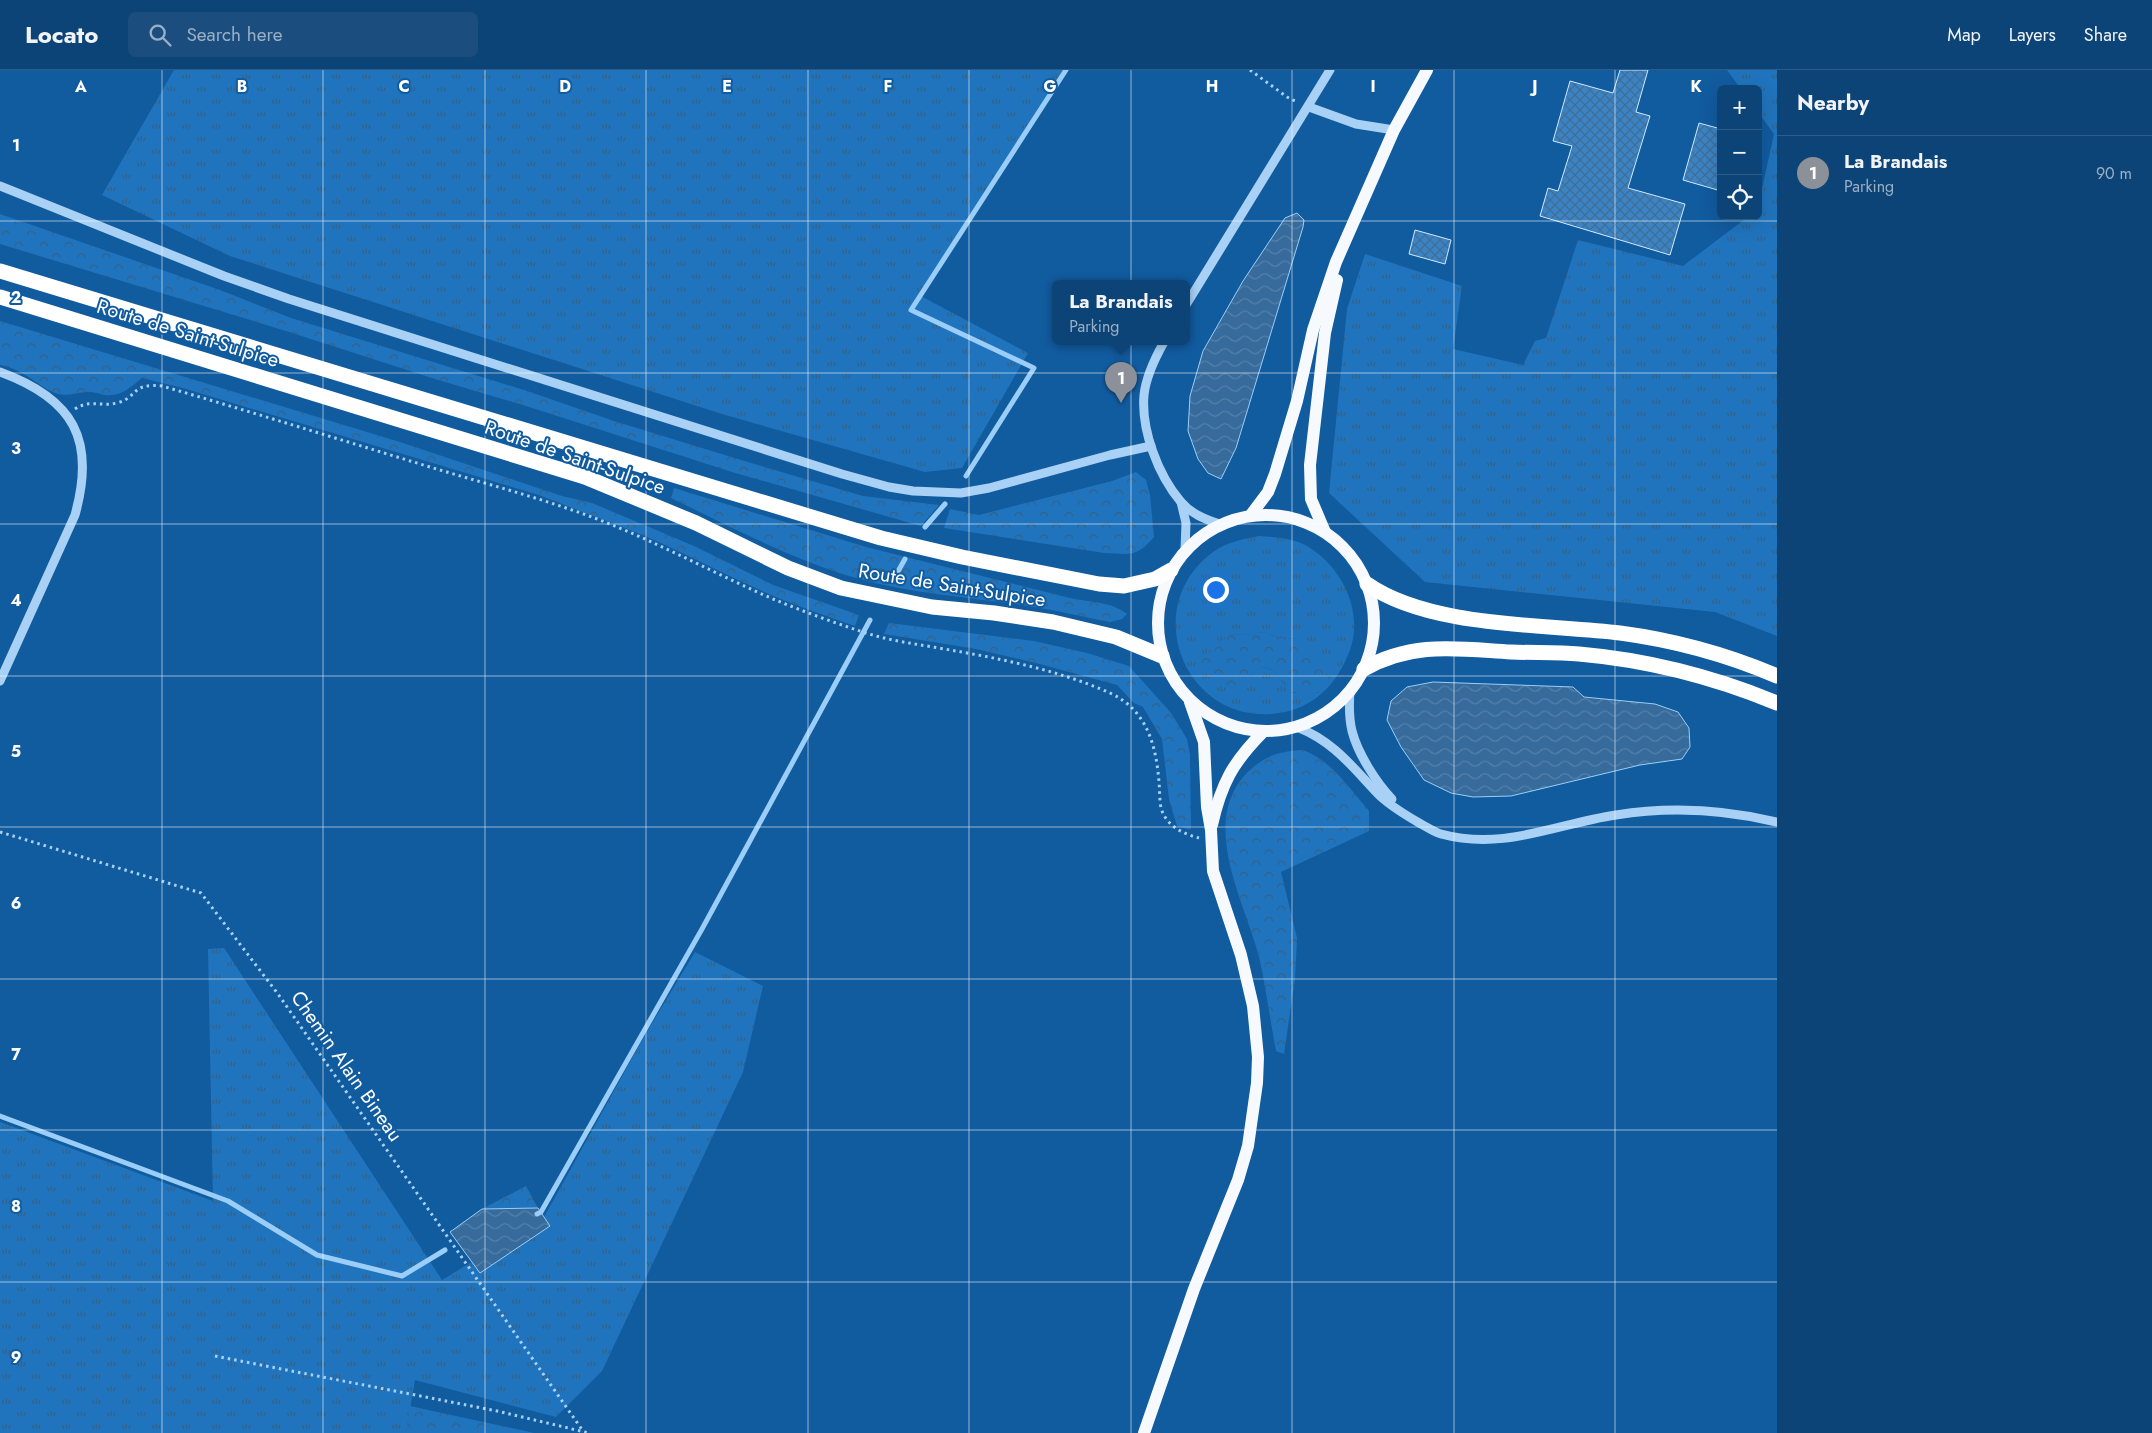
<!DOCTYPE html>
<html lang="en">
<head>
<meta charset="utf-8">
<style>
	body { margin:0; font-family:Jost,sans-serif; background:#1b4e7f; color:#f1f3f6 }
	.controls { position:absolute; right:15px; top:15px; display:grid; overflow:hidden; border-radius:8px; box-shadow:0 5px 20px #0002 }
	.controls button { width:45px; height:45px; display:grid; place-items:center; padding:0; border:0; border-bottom:1px solid #2d5c89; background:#0d4477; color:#f1f3f6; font:25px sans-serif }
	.you { position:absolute; left:1215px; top:519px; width:18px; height:18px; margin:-12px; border:4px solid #fff; border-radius:50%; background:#1a73e8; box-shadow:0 0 0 8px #1a73e833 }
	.badge { display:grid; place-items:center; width:32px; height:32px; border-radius:50%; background:#8c9099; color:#fff; font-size:16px; font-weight:700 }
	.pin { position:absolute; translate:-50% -41px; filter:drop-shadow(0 1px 2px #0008) }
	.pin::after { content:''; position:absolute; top:26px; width:18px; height:15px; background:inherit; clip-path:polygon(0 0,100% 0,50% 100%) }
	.popup { position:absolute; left:1052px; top:210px; width:138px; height:65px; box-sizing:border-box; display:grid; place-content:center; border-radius:8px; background:#0d4477; filter:drop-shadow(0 1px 4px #0005); font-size:16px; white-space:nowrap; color:#9ab0c6 }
	.popup b { font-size:19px; color:#f1f3f6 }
	.popup::after { content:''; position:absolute; left:50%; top:100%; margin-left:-10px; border:10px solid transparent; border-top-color:#0d4477 }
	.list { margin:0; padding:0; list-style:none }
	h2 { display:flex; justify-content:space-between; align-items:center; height:65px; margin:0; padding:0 20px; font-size:21px }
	h2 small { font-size:16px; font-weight:400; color:#9ab0c6 }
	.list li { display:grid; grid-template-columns:32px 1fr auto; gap:15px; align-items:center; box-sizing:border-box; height:75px; padding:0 20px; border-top:1px solid #2d5c89 }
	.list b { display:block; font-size:19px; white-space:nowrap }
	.list p { margin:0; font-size:16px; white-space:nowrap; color:#9ab0c6 }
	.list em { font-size:16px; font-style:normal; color:#9ab0c6 }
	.icon { flex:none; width:28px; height:28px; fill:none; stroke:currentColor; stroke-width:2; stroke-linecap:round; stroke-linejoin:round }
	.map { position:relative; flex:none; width:1777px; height:1363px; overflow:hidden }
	header { display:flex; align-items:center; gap:30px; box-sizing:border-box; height:70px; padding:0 25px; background:#0d4477; border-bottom:1px solid #2d5c89 }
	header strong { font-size:24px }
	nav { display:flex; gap:28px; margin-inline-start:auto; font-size:18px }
	.search { width:350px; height:45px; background:#1b4e7f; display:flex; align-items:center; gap:12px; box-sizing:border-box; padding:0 18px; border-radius:8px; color:#9ab0c6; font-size:19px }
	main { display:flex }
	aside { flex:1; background:#0d4477 }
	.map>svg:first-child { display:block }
</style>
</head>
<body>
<header>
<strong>Locato</strong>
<div class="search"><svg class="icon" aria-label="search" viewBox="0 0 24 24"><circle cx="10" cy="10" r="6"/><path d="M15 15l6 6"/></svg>Search here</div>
<nav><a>Map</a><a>Layers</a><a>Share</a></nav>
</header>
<main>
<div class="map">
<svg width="1777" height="1363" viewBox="0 0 1777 1363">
	<defs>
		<pattern id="grass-tufts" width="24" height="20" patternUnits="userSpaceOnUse" patternTransform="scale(1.25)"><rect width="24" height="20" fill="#2074bd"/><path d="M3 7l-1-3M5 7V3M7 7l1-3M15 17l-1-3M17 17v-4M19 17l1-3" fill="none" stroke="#366084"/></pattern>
		<pattern id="forest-crowns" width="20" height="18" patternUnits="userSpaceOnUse" patternTransform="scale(1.25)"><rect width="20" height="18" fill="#2074bd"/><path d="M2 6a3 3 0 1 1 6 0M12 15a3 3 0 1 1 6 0" fill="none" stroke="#366084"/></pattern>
		<pattern id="water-waves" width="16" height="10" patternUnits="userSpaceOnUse" patternTransform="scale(1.25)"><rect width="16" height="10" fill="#366b9c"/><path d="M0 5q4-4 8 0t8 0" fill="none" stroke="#5481ab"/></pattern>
		<pattern id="building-cross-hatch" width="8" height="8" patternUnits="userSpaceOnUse" patternTransform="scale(1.25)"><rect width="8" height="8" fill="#3a84c6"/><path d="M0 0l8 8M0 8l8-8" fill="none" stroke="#416e95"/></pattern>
	</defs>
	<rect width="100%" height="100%" fill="#115b9f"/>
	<!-- grass -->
	<g fill="url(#grass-tufts)" fill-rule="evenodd">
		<path d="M174,0H1065L919,225L1028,283L962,398L925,402L722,344L230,186L102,125Z"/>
		<path d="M1727,0H1777V566L1715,542L1425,512L1329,423L1347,239L1365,184L1462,216L1453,279L1523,295L1535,271L1546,268L1578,170L1683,196L1749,146H1758V137L1774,64L1758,42V19H1741Z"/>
		<path d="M1259,466C1276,467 1292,468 1307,476C1341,496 1364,540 1350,580C1339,610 1318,635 1285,642C1189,662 1135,540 1213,482C1227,472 1243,469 1259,466ZM1263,562L1278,567L1297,569L1285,618C1279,605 1275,598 1260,597L1249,607L1231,564L1246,565Z"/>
		<path d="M224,878L442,1210L543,1149L645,965L695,882L763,916L743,1002L602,1301L556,1347L415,1310L406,1363H0V1052L213,1131L208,879Z"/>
	</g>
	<!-- forest -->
	<g fill="url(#forest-crowns)">
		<path d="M0,144L220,220L291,248L527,321L614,351L741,390L863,426L939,435L921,456L732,402L523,335L435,309L286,261L0,174Z"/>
		<path d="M0,251L400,372L562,426L592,433L694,476L773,515L859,545L855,556C826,546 797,536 769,524C732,508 696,489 659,472C620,455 579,441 539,425L183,318L142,308C131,317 121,327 105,325C98,324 93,321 86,322C75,323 66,327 55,323C34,314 26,300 0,295Z"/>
		<path d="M1136,402L1146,410L1150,425L1154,467C1136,488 1130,484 1104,483L944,458L950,439L979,445L1112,411Z"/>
		<path d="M674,418L866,477L1074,529C1092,532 1112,532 1127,544L1122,549L1110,552C1083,547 1056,540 1028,536C970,527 913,524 856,508C791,489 731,457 671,428Z"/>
		<path d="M889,553L1034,571L1087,583L1129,596L1171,643L1187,669L1190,685L1191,760L1177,756L1169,729L1162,669L1143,637L1134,633L1117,615L1036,593L976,579L884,564Z"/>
		<path d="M1263,562L1278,567L1297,569L1310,579L1322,596L1329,611L1318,623C1311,623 1300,625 1293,623C1277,618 1285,598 1260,597L1249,607L1239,620C1218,618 1210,610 1198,593L1216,576L1231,564L1246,565Z"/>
		<path d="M1303,680C1331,690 1350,719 1369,741V761L1281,802L1297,868L1295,909L1284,984L1276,981C1270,950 1266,917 1259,887C1245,831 1196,749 1251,699C1267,685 1281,681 1303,680Z"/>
		<path d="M526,1116L538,1138L482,1139Z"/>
		<path d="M410,1336L534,1363H406Z"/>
	</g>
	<!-- water -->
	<g fill="url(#water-waves)" stroke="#9acef8">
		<path d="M1297,143L1304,150L1303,157L1236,378L1221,409L1208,403L1198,389L1188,361L1190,326L1203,281L1243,211L1285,148Z"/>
		<path d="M1433,612L1573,617L1584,627L1655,634L1678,642L1689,658L1690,677L1682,689L1640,695L1511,726L1473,727L1451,723L1424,710L1401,677L1387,650L1391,631L1407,617Z"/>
		<path d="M538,1138L550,1156L480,1203L450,1162L482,1139Z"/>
	</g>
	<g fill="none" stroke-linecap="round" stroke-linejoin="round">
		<!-- stream -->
		<g stroke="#9acef8" stroke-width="5">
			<path d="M966,406L1034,298L911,240L1066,0"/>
			<path d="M925,457L945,434"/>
			<path d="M892,512L905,489"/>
			<path d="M0,1046L228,1131L317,1185L402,1206L445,1180"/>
			<path d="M537,1144L541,1142L702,859L870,550"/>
		</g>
	</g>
	<!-- building -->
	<g fill="url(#building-cross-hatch)" stroke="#d1e9fe">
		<path d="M1620,0H1648L1636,42L1650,46L1628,118L1685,134L1670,185L1540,146L1548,118L1558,121L1572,76L1553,71L1570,11L1613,23Z"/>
		<path d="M1699,53L1721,59V121L1683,110Z"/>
		<path d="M1415,160L1451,170L1445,194L1409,184Z"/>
	</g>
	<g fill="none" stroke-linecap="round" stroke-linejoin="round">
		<!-- path -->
		<g stroke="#a8d1f5" stroke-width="3" stroke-dasharray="2.5 4" stroke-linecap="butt">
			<path d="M1250,0L1287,27L1297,32"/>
			<path d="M75,339C89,329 101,337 117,333C139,327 130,313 162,316C252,342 341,370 430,397C483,413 537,427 589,446C652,469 711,502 773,529C800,540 829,551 857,560C887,571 918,574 950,580C1003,589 1061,601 1110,623C1147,640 1156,675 1159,712C1160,721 1159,733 1162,741C1168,757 1184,764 1199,768"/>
			<path d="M0,762L201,823L278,924L583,1361"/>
			<path d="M215,1286L497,1341L589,1363"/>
		</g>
		<!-- minor -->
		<g stroke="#a8d1f5" stroke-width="9">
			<path d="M1309,37L1356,54L1394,60"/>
			<path d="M0,116L224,206L289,229L842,404L889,417L913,421L961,423L989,418L1110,385L1151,376"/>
			<path d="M1186,235L1330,0"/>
			<path d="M1164,272C1155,288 1146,306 1144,325C1141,360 1158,405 1181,432C1191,444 1206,450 1220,454"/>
			<path d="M0,302C74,329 96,370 75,445L0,611"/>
			<path d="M1181,432L1186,453L1185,480"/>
			<path d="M1350,621C1349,634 1349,648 1352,661C1358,684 1376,712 1392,729"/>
			<path d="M1297,657C1335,672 1353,698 1380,726C1392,737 1407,746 1421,754C1427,757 1434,762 1441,764C1504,781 1555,754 1616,745C1671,736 1722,739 1777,752"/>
		</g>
		<!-- major -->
		<g stroke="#f6faff" stroke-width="12">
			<circle cx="1266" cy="553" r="108"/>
			<path d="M1250,446L1268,422L1275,404L1297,331L1313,260L1336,192L1394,60L1427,0"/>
			<path d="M1325,462L1311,429L1310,395L1325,263L1337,210"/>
			<path d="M1212,755C1221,714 1233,692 1263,662"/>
			<path d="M1144,1363L1194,1219L1238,1110L1248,1076L1257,1013L1258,987L1253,936L1241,885L1213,801L1211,760L1207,737L1204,672L1190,632"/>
		</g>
		<!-- highway -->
		<g stroke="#fff" stroke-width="15">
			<path d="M0,201L881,468L962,487L1099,514L1124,516L1155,509L1171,500"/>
			<path d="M0,227L585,407L696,453L788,498L841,518L932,537L994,543L1053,552L1116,567L1162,586"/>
			<path d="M1367,514C1430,558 1545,554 1620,563C1673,570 1728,585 1777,606"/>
			<path d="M1364,599C1413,571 1458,579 1511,582C1534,583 1557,582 1579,584C1648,590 1714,607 1777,633"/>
		</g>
	</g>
	<!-- grid -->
	<path fill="none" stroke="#fff" stroke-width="1" stroke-opacity="0.55" d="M162,0V1363M323,0V1363M485,0V1363M646,0V1363M808,0V1363M969,0V1363M1131,0V1363M1292,0V1363M1454,0V1363M1615,0V1363M0,151H1777M0,303H1777M0,454H1777M0,606H1777M0,757H1777M0,909H1777M0,1060H1777M0,1212H1777"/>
	<g text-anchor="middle" stroke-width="4" stroke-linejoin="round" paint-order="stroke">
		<!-- street labels -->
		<g font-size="20" fill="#fff" stroke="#115b9f">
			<text transform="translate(188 263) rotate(17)" y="7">Route de Saint-Sulpice</text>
			<text transform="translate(575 387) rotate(19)" y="7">Route de Saint-Sulpice</text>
			<text transform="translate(952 515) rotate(9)" y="7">Route de Saint-Sulpice</text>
			<text transform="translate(347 996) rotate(55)" y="7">Chemin Alain Bineau</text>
		</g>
	</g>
	<g font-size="16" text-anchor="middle" font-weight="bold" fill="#fff" stroke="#115b9f" stroke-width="4" stroke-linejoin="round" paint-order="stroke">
		<text x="81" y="22">A</text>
		<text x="242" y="22">B</text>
		<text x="404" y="22">C</text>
		<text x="565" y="22">D</text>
		<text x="727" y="22">E</text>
		<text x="888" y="22">F</text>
		<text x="1050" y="22">G</text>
		<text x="1212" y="22">H</text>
		<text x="1373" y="22">I</text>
		<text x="1535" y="22">J</text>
		<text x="1696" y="22">K</text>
		<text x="16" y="81">1</text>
		<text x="16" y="233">2</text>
		<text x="16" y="384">3</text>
		<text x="16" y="536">4</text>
		<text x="16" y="687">5</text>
		<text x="16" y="839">6</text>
		<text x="16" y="990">7</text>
		<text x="16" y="1142">8</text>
		<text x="16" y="1293">9</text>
	</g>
</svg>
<div class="controls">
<button>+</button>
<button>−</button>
<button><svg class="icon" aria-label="locate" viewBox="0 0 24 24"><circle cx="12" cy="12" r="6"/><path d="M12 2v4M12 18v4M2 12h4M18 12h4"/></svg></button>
</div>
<div class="you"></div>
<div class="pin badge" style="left:1121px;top:333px">1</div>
<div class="popup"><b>La Brandais</b>Parking</div>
</div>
<aside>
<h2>Nearby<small></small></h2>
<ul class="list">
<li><span class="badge">1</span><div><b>La Brandais</b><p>Parking</p></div><em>90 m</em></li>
</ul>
</aside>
</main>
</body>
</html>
